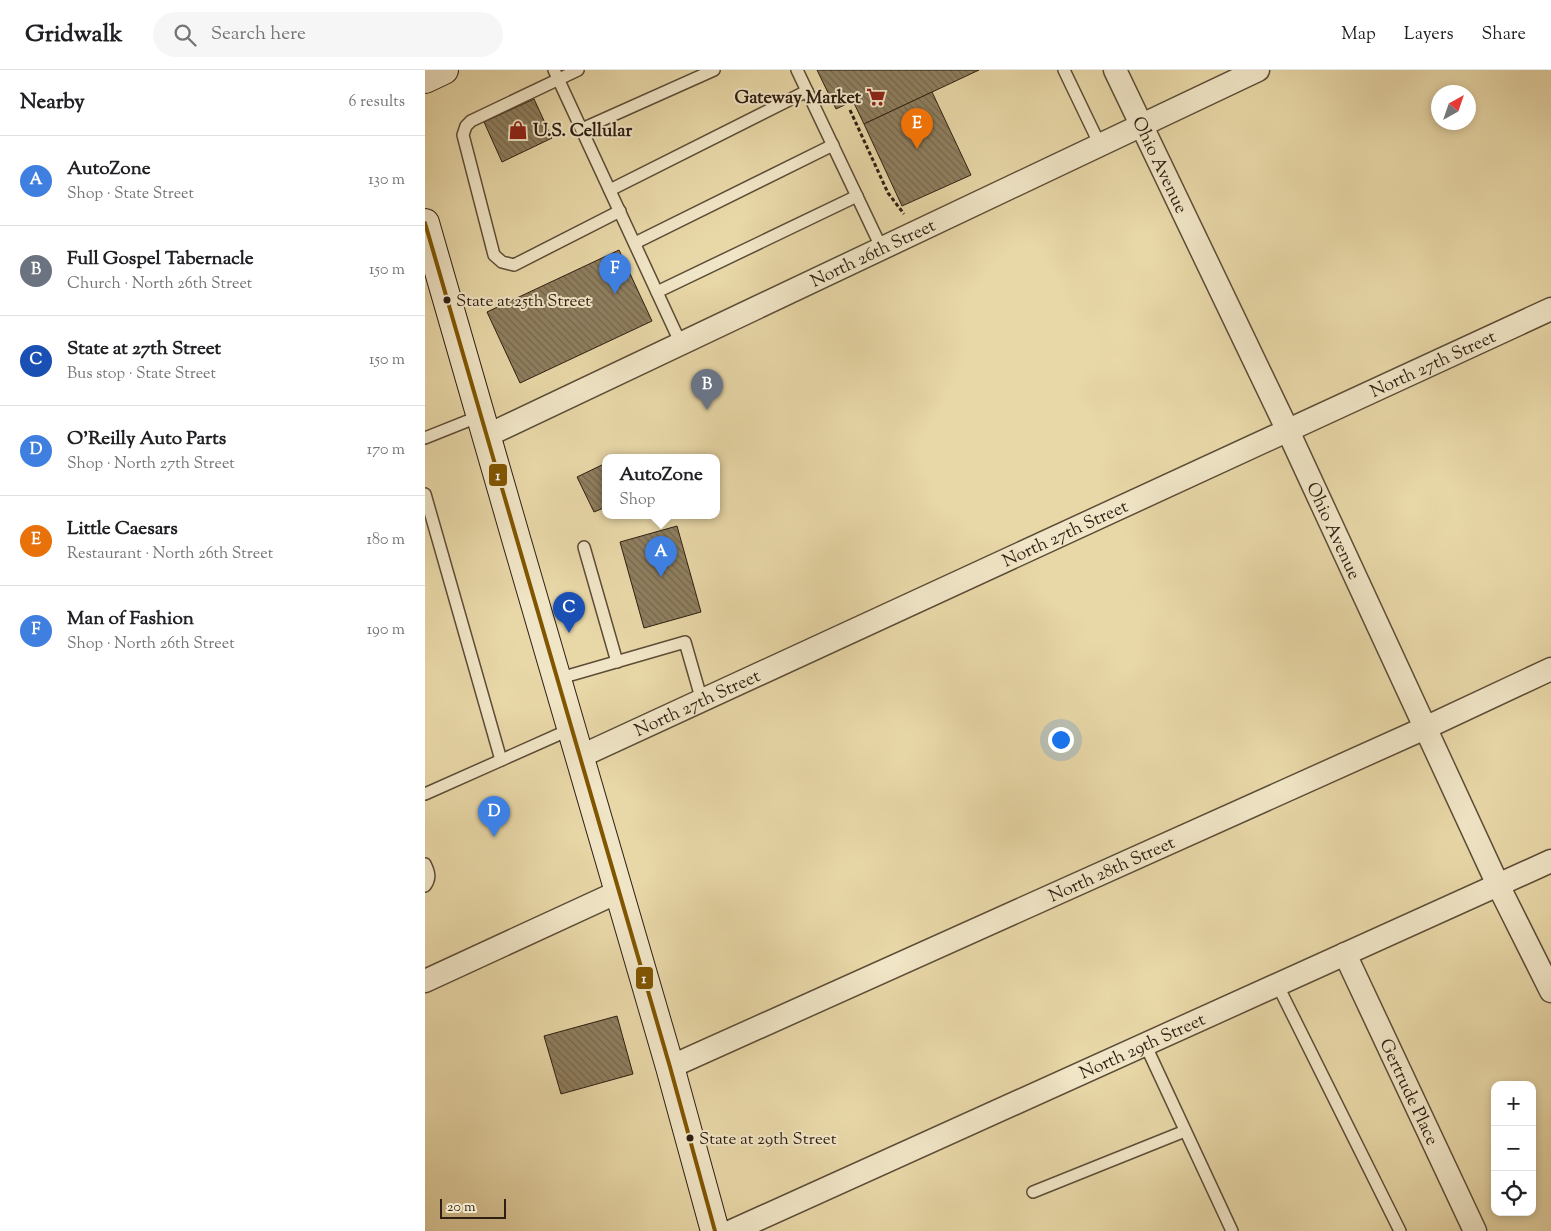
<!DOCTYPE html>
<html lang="en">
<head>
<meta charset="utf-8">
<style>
	body { margin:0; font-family:"Sorts Mill Goudy",serif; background:#f6f6f6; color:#202124 }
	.controls { position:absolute; right:15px; bottom:15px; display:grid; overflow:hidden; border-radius:10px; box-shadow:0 2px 8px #0003 }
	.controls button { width:45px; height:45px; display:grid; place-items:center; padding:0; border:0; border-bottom:1px solid #e0e0e0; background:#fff; color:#202124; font:25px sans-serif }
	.compass { position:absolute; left:1006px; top:15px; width:45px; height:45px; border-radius:50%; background:#fff; box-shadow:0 2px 8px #0003; rotate:40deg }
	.scale { position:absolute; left:15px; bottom:12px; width:66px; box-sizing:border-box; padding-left:5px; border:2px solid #2f1f12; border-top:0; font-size:14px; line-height:18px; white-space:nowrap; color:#2f1f12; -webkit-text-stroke:4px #f0e5c6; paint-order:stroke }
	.you { position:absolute; left:635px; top:669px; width:18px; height:18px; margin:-12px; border:4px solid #fff; border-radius:50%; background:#1a73e8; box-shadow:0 0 0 8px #1a73e833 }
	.badge { display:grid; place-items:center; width:32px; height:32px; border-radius:50%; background:#b45309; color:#fff; font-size:16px; font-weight:700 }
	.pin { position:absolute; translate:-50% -41px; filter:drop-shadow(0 1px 2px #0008) }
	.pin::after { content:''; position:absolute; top:26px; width:18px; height:15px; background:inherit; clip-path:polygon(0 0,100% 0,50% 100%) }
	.popup { position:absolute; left:177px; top:384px; width:118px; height:65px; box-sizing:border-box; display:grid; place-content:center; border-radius:10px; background:#fff; filter:drop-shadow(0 1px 4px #0005); font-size:16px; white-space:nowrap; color:#757577 }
	.popup b { font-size:19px; color:#202124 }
	.popup::after { content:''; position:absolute; left:50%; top:100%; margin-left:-10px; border:10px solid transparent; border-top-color:#fff }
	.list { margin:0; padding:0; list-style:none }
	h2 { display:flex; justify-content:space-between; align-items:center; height:65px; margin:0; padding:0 20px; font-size:21px }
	h2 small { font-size:16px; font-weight:400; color:#757577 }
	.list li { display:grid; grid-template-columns:32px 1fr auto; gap:15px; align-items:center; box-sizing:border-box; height:90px; padding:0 20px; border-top:1px solid #e0e0e0 }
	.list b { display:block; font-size:19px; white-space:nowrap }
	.list p { margin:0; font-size:16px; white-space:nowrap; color:#757577 }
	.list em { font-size:16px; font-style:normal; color:#757577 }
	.icon { flex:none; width:28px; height:28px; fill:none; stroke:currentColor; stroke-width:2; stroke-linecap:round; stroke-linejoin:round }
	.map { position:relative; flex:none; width:1126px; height:1161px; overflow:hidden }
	header { display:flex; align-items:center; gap:30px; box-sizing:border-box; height:70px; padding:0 25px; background:#fff; border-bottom:1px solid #e0e0e0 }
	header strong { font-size:24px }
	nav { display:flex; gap:28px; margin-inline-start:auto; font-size:18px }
	.search { width:350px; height:45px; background:#f6f6f6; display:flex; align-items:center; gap:12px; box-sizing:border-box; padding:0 18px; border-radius:28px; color:#757577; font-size:19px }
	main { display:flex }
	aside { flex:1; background:#fff }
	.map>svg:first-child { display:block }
</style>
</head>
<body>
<header>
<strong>Gridwalk</strong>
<div class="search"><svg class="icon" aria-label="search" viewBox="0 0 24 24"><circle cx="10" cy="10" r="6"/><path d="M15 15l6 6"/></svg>Search here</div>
<nav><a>Map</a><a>Layers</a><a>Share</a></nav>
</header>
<main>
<aside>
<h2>Nearby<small>6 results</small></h2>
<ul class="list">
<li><span class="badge" style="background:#3f7fe0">A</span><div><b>AutoZone</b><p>Shop · State Street</p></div><em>130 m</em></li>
<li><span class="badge" style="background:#6b7280">B</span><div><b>Full Gospel Tabernacle</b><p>Church · North 26th Street</p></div><em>150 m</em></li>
<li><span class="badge" style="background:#1a4fb4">C</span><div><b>State at 27th Street</b><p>Bus stop · State Street</p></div><em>150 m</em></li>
<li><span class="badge" style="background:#3f7fe0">D</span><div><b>O'Reilly Auto Parts</b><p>Shop · North 27th Street</p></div><em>170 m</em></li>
<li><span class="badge" style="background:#e8710a">E</span><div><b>Little Caesars</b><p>Restaurant · North 26th Street</p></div><em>180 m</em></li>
<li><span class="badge" style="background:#3f7fe0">F</span><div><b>Man of Fashion</b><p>Shop · North 26th Street</p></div><em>190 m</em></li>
</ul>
</aside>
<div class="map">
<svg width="1126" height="1161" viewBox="0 0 1126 1161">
	<defs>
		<pattern id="building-back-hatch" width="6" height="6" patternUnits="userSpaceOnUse" patternTransform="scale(1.25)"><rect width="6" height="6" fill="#8f7f5f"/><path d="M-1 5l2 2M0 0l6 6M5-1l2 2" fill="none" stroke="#75674d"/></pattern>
	</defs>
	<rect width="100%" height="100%" fill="#e8d7a7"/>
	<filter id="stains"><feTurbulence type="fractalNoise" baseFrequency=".004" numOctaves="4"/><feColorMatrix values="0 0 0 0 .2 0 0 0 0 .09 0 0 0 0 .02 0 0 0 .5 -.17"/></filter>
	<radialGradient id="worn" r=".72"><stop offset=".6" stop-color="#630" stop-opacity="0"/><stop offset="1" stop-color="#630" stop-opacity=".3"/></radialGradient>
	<!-- building -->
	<g fill="url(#building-back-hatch)" stroke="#2f1f12">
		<path d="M392,0H554L439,54L428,31L411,39Z"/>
		<path d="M507,22L546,105L477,136L439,54Z"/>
		<path d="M109,29L127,68L77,92L59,52Z"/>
		<path d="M194,180L227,251L95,313L62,242Z"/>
		<path d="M181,393V437L169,442L152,407Z"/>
		<path d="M252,456L276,542L219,558L195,472Z"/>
		<path d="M192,946L208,1004L136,1024L119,966Z"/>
	</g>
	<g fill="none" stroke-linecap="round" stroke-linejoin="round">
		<!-- lane casing -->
		<g stroke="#5d4d37" stroke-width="14">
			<g id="lane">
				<path d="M129,0L256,274"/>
				<path d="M153,0L46,51L41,56L38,65L69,185L77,192L89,195L195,141"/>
				<path d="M372,0L457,179"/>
				<path d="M639,0L675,75"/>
				<path d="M157,59L289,0"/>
				<path d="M185,120L382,21"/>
				<path d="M210,173L408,75"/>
				<path d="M232,222L432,126"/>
				<path d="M0,368L55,346"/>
				<path d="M0,424L76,690"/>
				<path d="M159,477L192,592"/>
				<path d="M132,609L260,572L277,631"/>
				<path d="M0,724L146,659"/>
				<path d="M0,794C4,802 6,808 0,816"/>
				<path d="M852,914L975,1161"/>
				<path d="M720,974L807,1161"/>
				<path d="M608,1122L760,1061"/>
			</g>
		</g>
		<!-- street casing -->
		<g stroke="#5d4d37" stroke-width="25">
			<g id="street">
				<path id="s1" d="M690,0L863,361L1073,815L1126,921"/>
				<path id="s2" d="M61,366L833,0"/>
				<path id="s3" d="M154,687L1126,239"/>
				<path id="s4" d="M920,884L1050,1161"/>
				<path d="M0,911L193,822"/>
				<path id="s5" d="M245,997L1000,658L1126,599"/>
				<path id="s6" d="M307,1161L1126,791"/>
			</g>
		</g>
		<!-- secondary casing -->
		<g stroke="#2f1f12" stroke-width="30">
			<g id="secondary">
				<path d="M0,9L19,0"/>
				<path d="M0,153L92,472L245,997L290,1161"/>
			</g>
		</g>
		<!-- path -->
		<path stroke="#2f1f12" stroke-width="3" stroke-dasharray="4 2.5" stroke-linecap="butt" d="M425,40L463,123L479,144"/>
		<!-- lane -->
		<use href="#lane" stroke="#f0e5c6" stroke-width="11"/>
		<!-- street -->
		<use href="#street" stroke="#f0e5c6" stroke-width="22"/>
		<!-- secondary -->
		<use href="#secondary" stroke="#f0e5c6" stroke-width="28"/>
		<!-- bus-1 casing -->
		<g stroke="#f0e5c6" stroke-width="8">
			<path id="bus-1" d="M0,153L245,997L290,1161"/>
		</g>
		<!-- bus-1 -->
		<use href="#bus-1" stroke="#815601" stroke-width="4"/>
	</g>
	<!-- icons -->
	<defs>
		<g id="supermarket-bare" transform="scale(1.5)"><path d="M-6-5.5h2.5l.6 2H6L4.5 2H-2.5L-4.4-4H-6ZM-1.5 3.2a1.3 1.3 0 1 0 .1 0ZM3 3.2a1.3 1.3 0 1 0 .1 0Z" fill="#8f2418" stroke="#f0e5c6" stroke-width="2.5" paint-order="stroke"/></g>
		<g id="shop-bare" transform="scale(1.5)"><path d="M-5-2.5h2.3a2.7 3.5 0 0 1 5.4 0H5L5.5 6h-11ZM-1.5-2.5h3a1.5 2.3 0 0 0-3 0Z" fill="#8f2418" stroke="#f0e5c6" stroke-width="2.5" paint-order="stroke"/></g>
	</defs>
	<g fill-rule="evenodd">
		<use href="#supermarket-bare" x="451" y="27"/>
		<use href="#shop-bare" x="93" y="60"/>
	</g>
	<!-- markers -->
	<g fill="#2f1f12" stroke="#f0e5c6" stroke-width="2">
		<circle cx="22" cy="230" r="4.5"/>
		<circle cx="265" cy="1068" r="4.5"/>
	</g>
	<g text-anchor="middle" stroke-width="4" stroke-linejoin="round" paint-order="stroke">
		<!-- bus labels -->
		<g font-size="17" fill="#2f1f12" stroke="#f0e5c6" text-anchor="start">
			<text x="31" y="236">State at 25th Street</text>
			<text x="274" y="1074">State at 29th Street</text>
		</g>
		<!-- poi labels -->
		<g font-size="18" font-weight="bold" fill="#2f1f12" stroke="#f0e5c6" text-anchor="end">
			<text x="436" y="33">Gateway Market</text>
			<text x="108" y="66" text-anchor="start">U.S. Cellular</text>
		</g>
		<!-- street labels -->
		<g font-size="18" fill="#2f1f12" stroke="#f0e5c6">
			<text dy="6" stroke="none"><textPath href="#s1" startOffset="105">Ohio Avenue</textPath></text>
			<text dy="6" stroke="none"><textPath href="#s2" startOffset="428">North 26th Street</textPath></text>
			<text dy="6" stroke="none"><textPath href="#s3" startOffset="940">North 27th Street</textPath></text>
			<text dy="6" stroke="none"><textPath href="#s1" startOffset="510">Ohio Avenue</textPath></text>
			<text dy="6" stroke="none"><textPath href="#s3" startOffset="535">North 27th Street</textPath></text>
			<text dy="6" stroke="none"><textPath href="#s3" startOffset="130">North 27th Street</textPath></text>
			<text dy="6" stroke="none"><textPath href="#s5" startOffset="484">North 28th Street</textPath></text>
			<text dy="6" stroke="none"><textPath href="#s6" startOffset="450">North 29th Street</textPath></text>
			<text dy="6" stroke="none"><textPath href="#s4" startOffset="152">Gertrude Place</textPath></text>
		</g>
	</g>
	<g stroke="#f0e5c6" stroke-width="2">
		<rect x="63" y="393" width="20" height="24" rx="5" fill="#815601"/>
		<rect x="210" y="896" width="19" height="24" rx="5" fill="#815601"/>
	</g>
	<g font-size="14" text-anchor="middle" font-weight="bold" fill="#fff">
		<text x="73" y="410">1</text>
		<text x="219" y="913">1</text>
	</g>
	<rect width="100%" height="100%" filter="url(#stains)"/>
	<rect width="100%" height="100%" fill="url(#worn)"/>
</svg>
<div class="controls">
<button>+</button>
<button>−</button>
<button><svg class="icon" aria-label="locate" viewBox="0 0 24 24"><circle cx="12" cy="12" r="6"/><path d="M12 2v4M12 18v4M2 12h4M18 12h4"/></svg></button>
</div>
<svg class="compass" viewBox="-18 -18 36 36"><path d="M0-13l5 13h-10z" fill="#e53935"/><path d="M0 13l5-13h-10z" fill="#757577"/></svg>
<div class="scale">20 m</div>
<div class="you"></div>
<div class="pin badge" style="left:236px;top:507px;background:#3f7fe0">A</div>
<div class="popup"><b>AutoZone</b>Shop</div>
<div class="pin badge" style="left:282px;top:340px;background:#6b7280">B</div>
<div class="pin badge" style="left:144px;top:563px;background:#1a4fb4">C</div>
<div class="pin badge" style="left:69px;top:767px;background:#3f7fe0">D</div>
<div class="pin badge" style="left:492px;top:79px;background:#e8710a">E</div>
<div class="pin badge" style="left:190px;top:224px;background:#3f7fe0">F</div>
</div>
</main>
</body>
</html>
